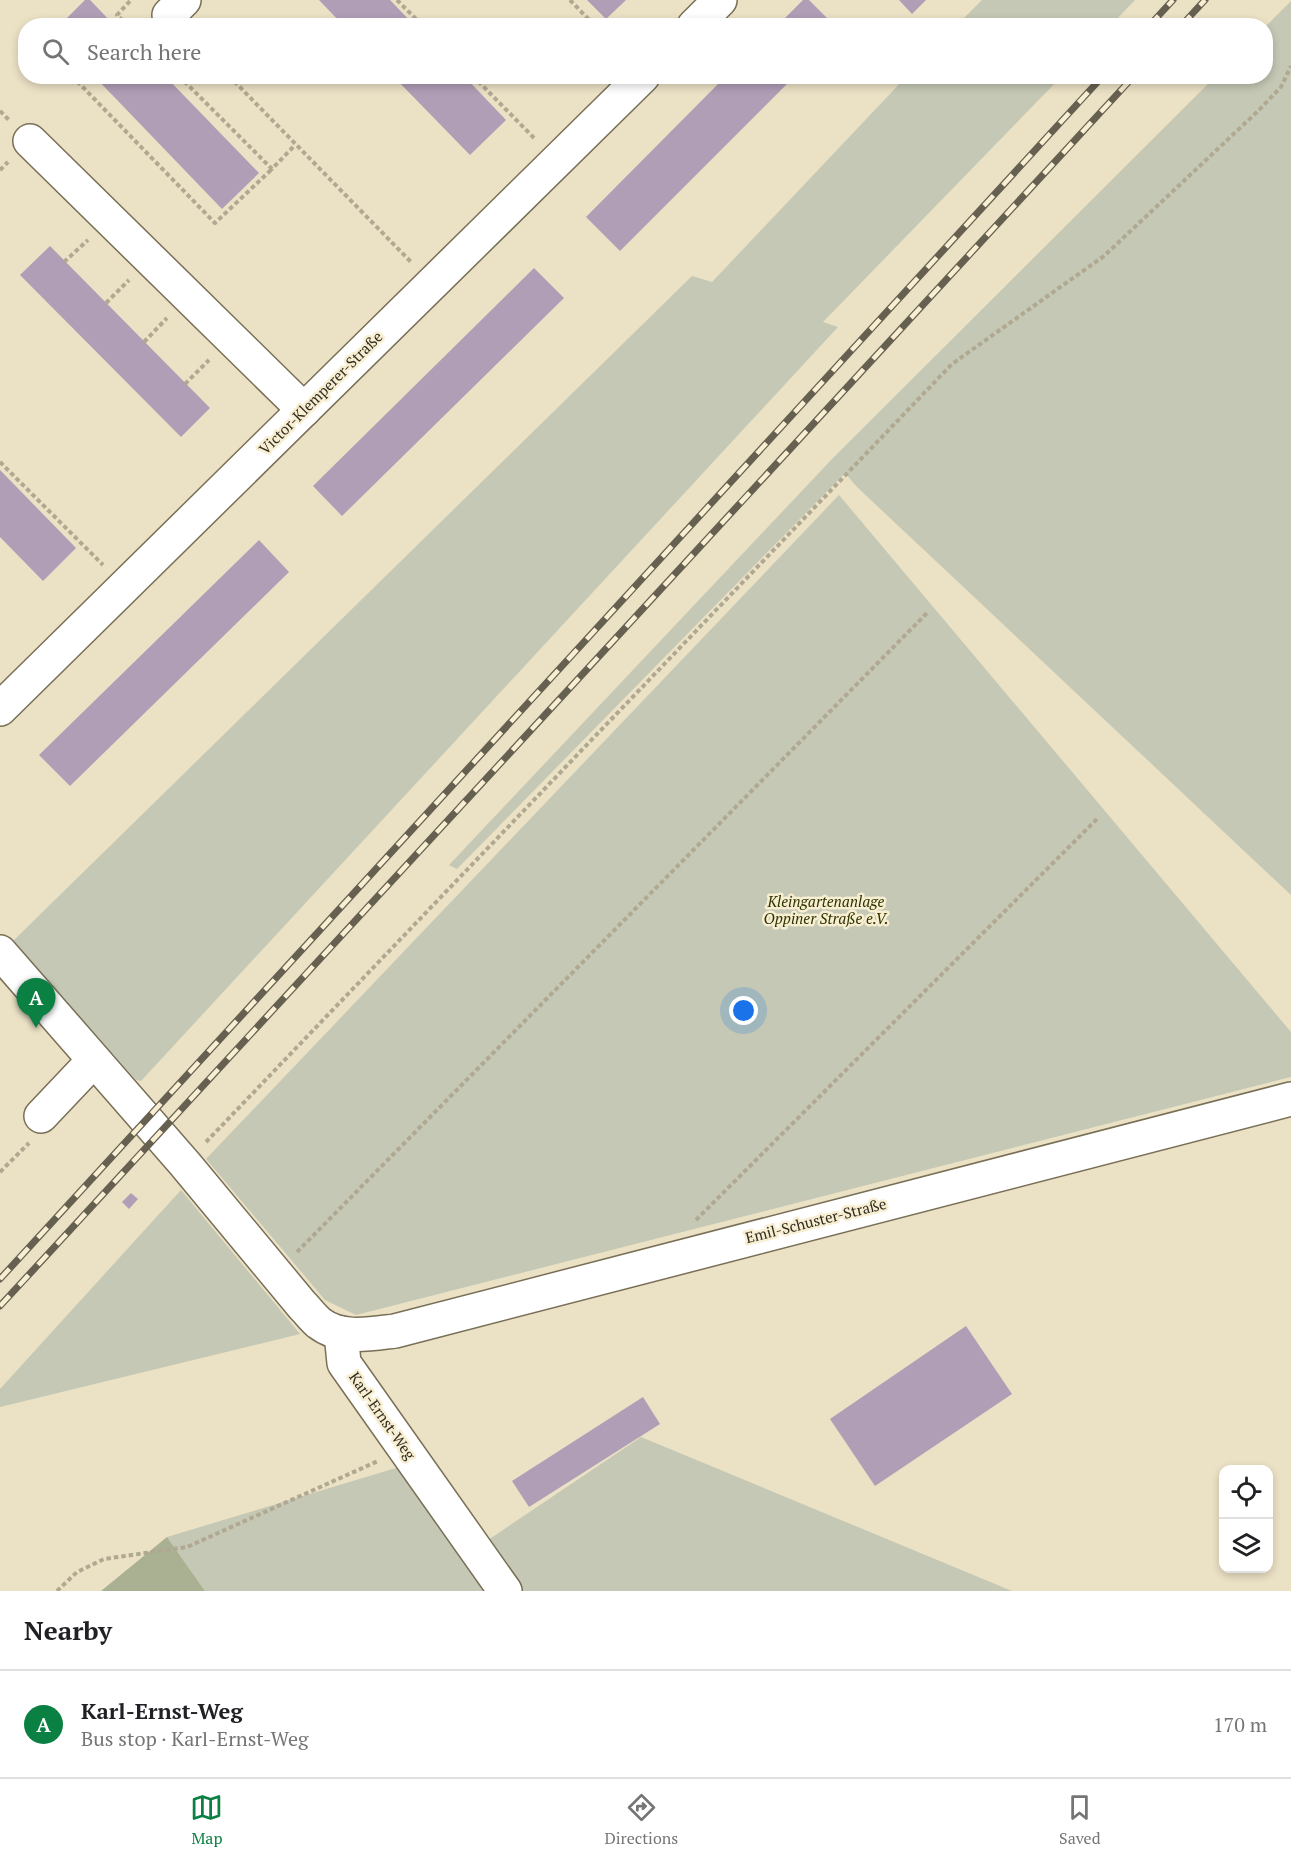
<!DOCTYPE html>
<html lang="en">
<head>
<meta charset="utf-8">
<style>
	body { margin:0; font-family:"PT Serif",serif; background:#f6f6f6; color:#202124 }
	.controls { position:absolute; right:18px; bottom:18px; display:grid; overflow:hidden; border-radius:12px; box-shadow:0 3px 9px #0003 }
	.controls button { width:54px; height:54px; display:grid; place-items:center; padding:0; border:0; border-bottom:2px solid #e0e0e0; background:#fff; color:#202124; font:30px sans-serif }
	.you { position:absolute; left:744px; top:1011px; width:21px; height:21px; margin:-15px; border:4px solid #fff; border-radius:50%; background:#1a73e8; box-shadow:0 0 0 9px #1a73e833 }
	.badge { display:grid; place-items:center; width:39px; height:39px; border-radius:50%; background:#0b8043; color:#fff; font-size:20px; font-weight:700 }
	.pin { position:absolute; translate:-50% -50px; filter:drop-shadow(0 2px 3px #0008) }
	.pin::after { content:''; position:absolute; top:32px; width:21px; height:18px; background:inherit; clip-path:polygon(0 0,100% 0,50% 100%) }
	.list { margin:0; padding:0; list-style:none }
	h2 { display:flex; justify-content:space-between; align-items:center; height:78px; margin:0; padding:0 24px; font-size:26px }
	h2 small { font-size:20px; font-weight:400; color:#757577 }
	.list li { display:grid; grid-template-columns:39px 1fr auto; gap:18px; align-items:center; box-sizing:border-box; height:108px; padding:0 24px; border-top:2px solid #e0e0e0 }
	.list b { display:block; font-size:22px; white-space:nowrap }
	.list p { margin:0; font-size:20px; white-space:nowrap; color:#757577 }
	.list em { font-size:20px; font-style:normal; color:#757577 }
	.icon { flex:none; width:33px; height:33px; fill:none; stroke:currentColor; stroke-width:2; stroke-linecap:round; stroke-linejoin:round }
	.map { position:relative; flex:none; width:1291px; height:1591px; overflow:hidden }
	.search { position:absolute; background:#fff; box-shadow:0 3px 9px #0003; left:18px; right:18px; top:18px; height:66px; display:flex; align-items:center; gap:15px; box-sizing:border-box; padding:0 21px; border-radius:24px; color:#757577; font-size:22px }
	.sheet { height:186px; background:#fff }
	nav { display:flex; justify-content:space-around; align-items:center; box-sizing:border-box; height:84px; border-top:2px solid #e0e0e0; background:#fff; font-size:16px; color:#757577 }
	nav a { display:grid; justify-items:center; gap:3px }
	nav .on { color:#0b8043 }
	.map>svg:first-child { display:block }
</style>
</head>
<body>
<div class="map">
<svg width="1291" height="1591" viewBox="0 0 1291 1591">
	<rect width="100%" height="100%" fill="#ebe1c5"/>
	<!-- green -->
	<g fill="#c4c8b4">
		<path d="M982,0H1135L1111,25H957Z"/>
		<path d="M1291,1V895L857,487L845,473L457,869L449,865L832,459L1215,77L1266,76V26Z"/>
		<path d="M906,77H1061L823,322L838,327L141,1081L136,1080L13,941L692,276L712,282Z"/>
		<path d="M839,495L1291,1032V1077L356,1315L325,1300L206,1159Z"/>
		<path d="M181,1190L300,1334L0,1407V1389Z"/>
		<path d="M641,1437L1012,1591H515L482,1544Z"/>
		<path d="M406,1465L494,1591H205L167,1537Z"/>
	</g>
	<!-- forest -->
	<path fill="#aab092" d="M167,1537L205,1591H101Z"/>
	<!-- building -->
	<g fill="#af9eb6">
		<path d="M85,0H90L115,26H59Z"/>
		<path d="M319,0H390L415,26H344Z"/>
		<path d="M587,0H626L606,19Z"/>
		<path d="M803,0H809L835,26H777Z"/>
		<path d="M899,0H926L912,14Z"/>
		<path d="M94,76H165L259,173L222,209Z"/>
		<path d="M393,76H464L506,120L470,155Z"/>
		<path d="M726,76H795L620,251L586,217Z"/>
		<path d="M50,246L210,408L181,437L20,275Z"/>
		<path d="M534,268L564,298L342,516L313,486Z"/>
		<path d="M0,470L76,548L43,581L0,537Z"/>
		<path d="M259,540L289,572L70,786L39,755Z"/>
		<path d="M131,1193L138,1199L129,1209L122,1202Z"/>
		<path d="M966,1326L1012,1394L875,1486L830,1419Z"/>
		<path d="M643,1397L660,1424L529,1507L512,1481Z"/>
	</g>
	<g fill="none" stroke-linecap="round" stroke-linejoin="round">
		<!-- minor casing -->
		<g stroke="#786f56" stroke-width="36">
			<g id="minor">
				<path d="M169,15L184,0"/>
				<path d="M694,26L720,0"/>
				<path d="M30,141L304,410"/>
				<path d="M0,709L643,76"/>
				<path d="M0,952L185,1164L302,1305C308,1311 313,1318 319,1323C341,1340 370,1334 395,1331L1291,1099"/>
				<path d="M41,1116L94,1060"/>
				<path d="M341,1333L344,1363L505,1591"/>
			</g>
		</g>
		<!-- path -->
		<g stroke="#b0a891" stroke-width="4" stroke-dasharray="4.5 3" stroke-linecap="butt">
			<path d="M397,0L423,26"/>
			<path d="M570,0L595,26"/>
			<path d="M128,26L117,15L131,0"/>
			<path d="M72,76L215,223L272,169"/>
			<path d="M179,76L272,169L295,145"/>
			<path d="M229,76L411,262"/>
			<path d="M473,76L536,140"/>
			<path d="M0,111L10,121"/>
			<path d="M0,170L8,162"/>
			<path d="M64,262L88,240"/>
			<path d="M106,303L129,280"/>
			<path d="M144,342L167,318"/>
			<path d="M185,384L209,360"/>
			<path d="M0,462L103,565"/>
			<path d="M206,1142L952,364L1104,256L1257,112L1281,87L1291,66"/>
			<path d="M0,1172L29,1143"/>
			<path d="M696,1220L1099,817"/>
			<path d="M297,1252L927,613"/>
			<path d="M57,1591L77,1572L104,1559L187,1547L378,1461"/>
		</g>
		<!-- minor -->
		<use href="#minor" stroke="#fff" stroke-width="33"/>
		<!-- rail casing -->
		<g stroke="#666051" stroke-width="7">
			<g id="rail">
				<path d="M1149,26L1173,0"/>
				<path d="M1181,26L1205,0"/>
				<path d="M0,1279L1103,76"/>
				<path d="M0,1306L1134,76"/>
			</g>
		</g>
		<!-- rail -->
		<use href="#rail" stroke="#f8eed1" stroke-width="4.5" stroke-dasharray="14" stroke-linecap="butt"/>
	</g>
	<g text-anchor="middle" stroke-width="5" stroke-linejoin="round" paint-order="stroke">
		<!-- street labels -->
		<g font-size="15" fill="#302c22" stroke="#f8eed1">
			<text transform="translate(321 393) rotate(-45)" y="5">Victor-Klemperer-Straße</text>
			<text transform="translate(816 1221) rotate(-14)" y="5">Emil-Schuster-Straße</text>
			<text transform="translate(382 1416) rotate(55)" y="5">Karl-Ernst-Weg</text>
		</g>
		<!-- park labels -->
		<g font-size="15" font-style="italic" fill="#2e3400" stroke="#f8eed1">
			<text x="826" y="907">Kleingartenanlage<tspan x="826" dy="17">Oppiner Straße e.V.</tspan></text>
		</g>
	</g>
</svg>
<div class="controls">
<button><svg class="icon" aria-label="locate" viewBox="0 0 24 24"><circle cx="12" cy="12" r="6"/><path d="M12 2v4M12 18v4M2 12h4M18 12h4"/></svg></button>
<button><svg class="icon" aria-label="layers" viewBox="0 0 24 24"><path d="M12 4l9 5-9 5-9-5zM3 14l9 5 9-5"/></svg></button>
</div>
<div class="you"></div>
<div class="pin badge" style="left:36px;top:1028px">A</div>
<div class="search"><svg class="icon" aria-label="search" viewBox="0 0 24 24"><circle cx="10" cy="10" r="6"/><path d="M15 15l6 6"/></svg>Search here</div>
</div>
<section class="sheet">
<h2>Nearby<small></small></h2>
<ul class="list">
<li><span class="badge">A</span><div><b>Karl-Ernst-Weg</b><p>Bus stop · Karl-Ernst-Weg</p></div><em>170 m</em></li>
</ul>
</section>
<nav>
<a class="on"><svg class="icon" aria-label="map" viewBox="0 0 24 24"><path d="M3 6l6-2 6 2 6-2v14l-6 2-6-2-6 2zM9 4v14M15 6v14"/></svg>Map</a>
<a><svg class="icon" aria-label="directions" viewBox="0 0 24 24"><path d="M12 3l9 9-9 9-9-9zM9 14v-3h6M13 9l2 2-2 2"/></svg>Directions</a>
<a><svg class="icon" aria-label="saved" viewBox="0 0 24 24"><path d="M7 4h10v16l-5-4-5 4z"/></svg>Saved</a>
</nav>
</body>
</html>
